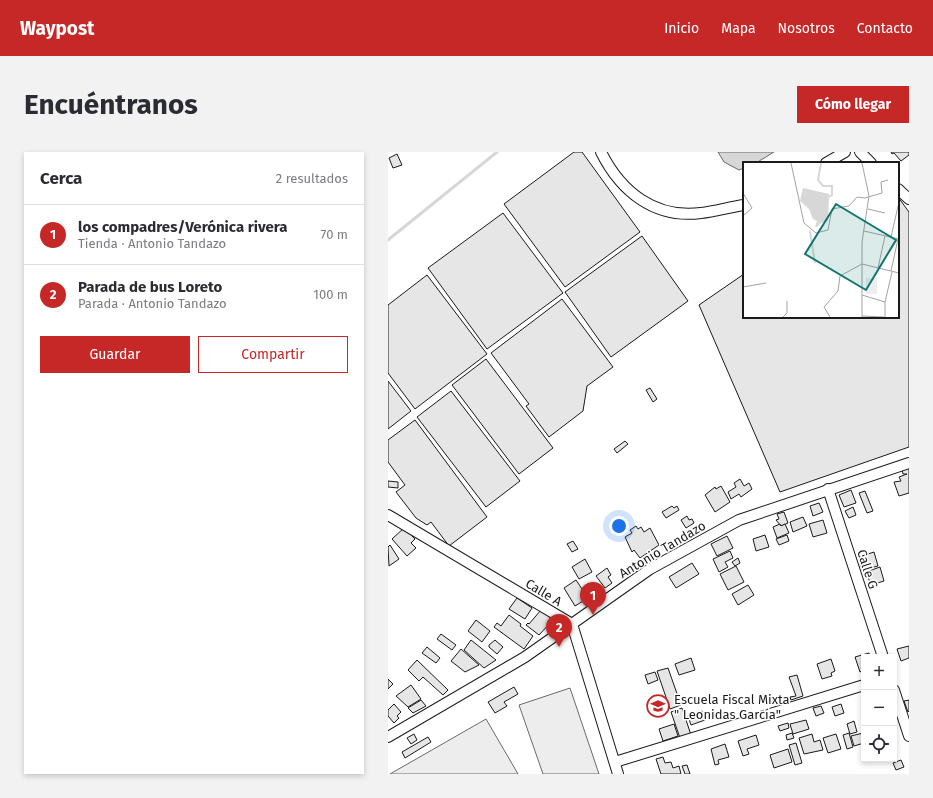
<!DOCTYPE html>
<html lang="es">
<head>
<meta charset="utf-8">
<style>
	body { margin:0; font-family:"Fira Sans",sans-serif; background:#f2f2f3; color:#2b2b33 }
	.controls { position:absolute; right:12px; bottom:12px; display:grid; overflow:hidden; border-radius:0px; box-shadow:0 2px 6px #0003 }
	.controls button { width:36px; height:36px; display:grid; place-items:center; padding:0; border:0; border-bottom:1px solid #e1e1e2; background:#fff; color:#2b2b33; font:20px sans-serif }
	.you { position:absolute; left:231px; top:374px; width:14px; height:14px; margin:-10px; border:3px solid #fff; border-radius:50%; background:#1a73e8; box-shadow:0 0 0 6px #1a73e833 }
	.badge { display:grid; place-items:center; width:26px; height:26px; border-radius:50%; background:#c62828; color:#fff; font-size:13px; font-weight:700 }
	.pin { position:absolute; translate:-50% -33px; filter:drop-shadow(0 1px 2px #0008) }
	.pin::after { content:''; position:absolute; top:21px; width:14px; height:12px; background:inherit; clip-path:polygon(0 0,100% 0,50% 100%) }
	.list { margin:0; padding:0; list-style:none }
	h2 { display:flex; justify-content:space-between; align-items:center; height:52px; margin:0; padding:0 16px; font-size:17px }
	h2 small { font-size:13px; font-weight:400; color:#7c7c81 }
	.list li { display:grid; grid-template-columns:26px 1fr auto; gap:12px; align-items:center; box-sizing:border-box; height:60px; padding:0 16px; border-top:1px solid #e1e1e2 }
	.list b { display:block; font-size:15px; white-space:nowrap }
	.list p { margin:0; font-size:13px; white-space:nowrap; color:#7c7c81 }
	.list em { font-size:13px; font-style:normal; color:#7c7c81 }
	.actions { display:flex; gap:8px; padding:12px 16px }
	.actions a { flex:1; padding:9px 0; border:1px solid #c62828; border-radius:0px; text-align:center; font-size:14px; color:#c62828 }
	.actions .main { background:#c62828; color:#fff }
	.icon { flex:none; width:22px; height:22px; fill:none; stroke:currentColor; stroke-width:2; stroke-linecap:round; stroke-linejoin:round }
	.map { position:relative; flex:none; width:521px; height:622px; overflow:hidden; border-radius:0px }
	header { display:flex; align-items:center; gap:24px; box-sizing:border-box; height:56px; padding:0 20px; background:#c62828; color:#fff }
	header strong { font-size:19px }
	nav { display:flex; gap:22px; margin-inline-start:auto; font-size:14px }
	.intro { display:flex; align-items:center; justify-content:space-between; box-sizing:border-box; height:96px; padding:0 24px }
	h1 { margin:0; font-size:28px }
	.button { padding:10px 18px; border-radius:0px; background:#c62828; color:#fff; font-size:14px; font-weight:700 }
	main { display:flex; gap:24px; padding:0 24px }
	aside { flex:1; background:#fff; border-radius:0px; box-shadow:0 2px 6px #0003 }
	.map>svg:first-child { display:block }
</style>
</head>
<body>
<header>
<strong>Waypost</strong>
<nav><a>Inicio</a><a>Mapa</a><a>Nosotros</a><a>Contacto</a></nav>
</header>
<div class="intro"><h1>Encuéntranos</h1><a class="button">Cómo llegar</a></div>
<main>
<aside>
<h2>Cerca<small>2 resultados</small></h2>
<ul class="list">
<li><span class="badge">1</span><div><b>los compadres/Verónica rivera</b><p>Tienda · Antonio Tandazo</p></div><em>70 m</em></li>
<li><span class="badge">2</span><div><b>Parada de bus Loreto</b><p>Parada · Antonio Tandazo</p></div><em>100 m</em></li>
</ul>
<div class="actions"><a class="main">Guardar</a><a>Compartir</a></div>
</aside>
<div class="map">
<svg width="521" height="622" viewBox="0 0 521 622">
	<rect width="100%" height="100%" fill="#fff"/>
	<!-- built -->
	<g fill="#ededed" stroke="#6a6a6a">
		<path d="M182,536L211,622H155L131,553Z"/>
		<path d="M98,567L130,622H2Z"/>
	</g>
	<!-- water -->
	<path fill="#d7d7d7" stroke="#6a6a6a" d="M330,0H386L368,11H356V16L351,18L336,10Z"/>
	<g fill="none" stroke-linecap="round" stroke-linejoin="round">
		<!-- stream -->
		<path stroke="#d7d7d7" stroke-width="3" d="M0,88L109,0"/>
	</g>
	<!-- building -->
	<g fill="#e6e6e6" stroke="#1a1a1a">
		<path d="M186,0H194L252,80L177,135L116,52Z"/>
		<path d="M503,0H521V3L513,9L506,1L504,2Z"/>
		<path d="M9,2L14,13L5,16L1,6Z"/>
		<path d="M510,45L521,60V295L392,340L311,153L356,122V165H510Z"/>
		<path d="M115,61L175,141L99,197L40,116Z"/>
		<path d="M254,84L300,149L223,205L177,140Z"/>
		<path d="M39,123L99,202L27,257L0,221V153Z"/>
		<path d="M174,147L225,215L199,234L195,259L161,285L138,254L141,252L103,201Z"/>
		<path d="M98,207L165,296L131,322L64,233Z"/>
		<path d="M0,229L23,259L0,277Z"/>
		<path d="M262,236L269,247L265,250L258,238Z"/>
		<path d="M63,239L132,329L98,355L29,265Z"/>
		<path d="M27,268L99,365L61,394L43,370L39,373L28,366L8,340L17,333L0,310V288Z"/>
		<path d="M237,289L240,292L229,301L226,297Z"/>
		<path d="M521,315V341L511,344L506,330L513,329L511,325L519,322H515L514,317Z"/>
		<path d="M352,327L356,334L361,331L364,337L353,345L351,342L343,347L340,340L348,335L346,331Z"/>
		<path d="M0,329L10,330V336L0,335Z"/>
		<path d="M333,334L342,350L327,360L317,343L327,335L328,337Z"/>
		<path d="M463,338L468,351L456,355L451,343Z"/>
		<path d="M477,339L485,359L479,361L471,341Z"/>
		<path d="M431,351L435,360L425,364L422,354Z"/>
		<path d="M284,354L286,356L289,354L291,358L278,366L274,360Z"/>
		<path d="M465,355L468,363L461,366L457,359Z"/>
		<path d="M396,360L400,371L393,374L388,368L391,367L389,362Z"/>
		<path d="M299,364L301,368L304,367L306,371L298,376L293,368Z"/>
		<path d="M415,365L419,374L405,380L402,370Z"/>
		<path d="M435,368L439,381L425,385L421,372Z"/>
		<path d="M392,372L393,374L397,372L401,381L389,386L385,375Z"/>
		<path d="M248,374L250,377L253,375L256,380L262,376L271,393L252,406L246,398L244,400L237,385L244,381L242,378Z"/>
		<path d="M16,376L27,387L23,391L28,396L19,404L4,387Z"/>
		<path d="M377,383L381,395L368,399L365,387Z"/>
		<path d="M399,383L401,389L391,393L388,387Z"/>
		<path d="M339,384L345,396L329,404L323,392Z"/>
		<path d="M185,389L190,397L184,400L179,392Z"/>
		<path d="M2,393L11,407L1,414L0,395Z"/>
		<path d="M342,399L345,406L337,410L340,415L331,420L325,407Z"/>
		<path d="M486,400L490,414L478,417L479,419L475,420L472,412L476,411L474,404Z"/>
		<path d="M350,406L352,411L347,414L344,410Z"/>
		<path d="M197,407L204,420L191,427L184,415Z"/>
		<path d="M304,411L311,422L288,436L281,425Z"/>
		<path d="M348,414L356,430L340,438L332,422Z"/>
		<path d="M492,415L496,429L483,433L478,420Z"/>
		<path d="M219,416L223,423L220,425L224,431L217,436L208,424Z"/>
		<path d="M188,428L200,446L187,454L176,436Z"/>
		<path d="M360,433L366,443L350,453L344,442Z"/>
		<path d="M129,446L144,456L137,467L121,457Z"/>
		<path d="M153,458L165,468L151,483L138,473L140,471L141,472Z"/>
		<path d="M121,463L133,472L132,474L145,484L136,497L106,475L109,471L113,474Z"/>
		<path d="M88,468L102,479L94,490L80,479Z"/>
		<path d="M53,482L68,493L64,498L49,487Z"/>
		<path d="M83,488L108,508L96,516L76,498Z"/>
		<path d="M107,488L115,495L109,502L101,495V493Z"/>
		<path d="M521,494V506L513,509L509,497Z"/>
		<path d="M39,495L52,506L48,511L34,501Z"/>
		<path d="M73,497L91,513L77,520L63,509Z"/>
		<path d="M481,501L482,505H476V518L472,520L467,505Z"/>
		<path d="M303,506L307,518L291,523L287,512Z"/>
		<path d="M443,507L447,519L443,521L444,524L434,527L429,512Z"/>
		<path d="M29,508L60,538L55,543L35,525L31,529L20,518Z"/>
		<path d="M280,516L293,553L282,557L269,519Z"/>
		<path d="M267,520L270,528L260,532L257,523Z"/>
		<path d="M409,523L415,544L403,548L402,545L408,544L401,525Z"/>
		<path d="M0,527L5,532L0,537Z"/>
		<path d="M23,533L33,547L20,555L8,544Z"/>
		<path d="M126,535L130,542L116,550L119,554L107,561L100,550Z"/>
		<path d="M33,548L38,554L25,561L20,556Z"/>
		<path d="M521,548V559L520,560L516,549Z"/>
		<path d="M6,552L13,560L9,564L11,566L6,571L0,564V558Z"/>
		<path d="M453,552L456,561L447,564L444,555Z"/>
		<path d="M433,554L436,561L428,564L425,556Z"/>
		<path d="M294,556L303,583L292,586L283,560Z"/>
		<path d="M314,559L317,568L303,573L300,564Z"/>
		<path d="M418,568L421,577L405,582L402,572Z"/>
		<path d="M466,569L469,580L462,582L459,572Z"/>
		<path d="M400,571L401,576L392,579L390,574Z"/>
		<path d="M286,572L290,584L275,589L271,577Z"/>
		<path d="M404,581L406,586L399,588L398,583Z"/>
		<path d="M461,581L465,595L459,597L455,583Z"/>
		<path d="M475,581L476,591L466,594L463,584Z"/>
		<path d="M26,582L29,588L23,592L19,586Z"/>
		<path d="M424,582L426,590L432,588L435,598L416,602L411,586Z"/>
		<path d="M448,582L453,597L440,601L435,586Z"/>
		<path d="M368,583L371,593L359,597L361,602L355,604L350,589Z"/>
		<path d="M40,585L43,590L17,606L14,600Z"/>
		<path d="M408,591L414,611L407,613L401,593Z"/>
		<path d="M337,592L341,605L330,608L331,612L327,613L323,597Z"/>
		<path d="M400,597L404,610L386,616L382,603Z"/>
		<path d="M275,605L277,611L283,610L285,616L291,614L293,622H273L268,607Z"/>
		<path d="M513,608L516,615L508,618L505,611Z"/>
		<path d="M299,613L302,622H297L294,614Z"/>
	</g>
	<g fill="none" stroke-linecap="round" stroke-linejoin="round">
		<!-- minor casing -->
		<g stroke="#1a1a1a" stroke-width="12">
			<g id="minor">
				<path d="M213,0C233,40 267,67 313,61C328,59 342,55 356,53"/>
				<path d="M472,0L483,11"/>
				<path d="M438,11L457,0"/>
				<path d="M510,37L521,47"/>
				<path d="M440,337L495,505"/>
				<path d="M0,363L184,472L230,622"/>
				<path d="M506,538L521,584"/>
				<path d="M0,585L137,505L262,417L351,368L521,311"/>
				<path d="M227,610L476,533"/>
			</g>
		</g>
		<!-- minor -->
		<use href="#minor" stroke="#fff" stroke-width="10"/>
	</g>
	<!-- icons -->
	<defs>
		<g id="school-ring" transform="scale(1.15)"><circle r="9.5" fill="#fff" stroke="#c62828" stroke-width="1.5"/><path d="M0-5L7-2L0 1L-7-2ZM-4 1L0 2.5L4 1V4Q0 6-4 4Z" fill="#c62828"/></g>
	</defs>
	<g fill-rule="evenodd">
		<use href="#school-ring" x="270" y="554"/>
	</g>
	<g text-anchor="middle" stroke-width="3" stroke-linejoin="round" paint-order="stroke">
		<!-- street labels -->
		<g font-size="13" fill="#1a1a1a" stroke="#fff">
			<text transform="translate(274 397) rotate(-31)" y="5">Antonio Tandazo</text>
			<text transform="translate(480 417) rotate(72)" y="5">Calle G</text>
			<text transform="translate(156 440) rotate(31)" y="5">Calle A</text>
		</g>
		<!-- poi labels -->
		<g font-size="13" fill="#1a1a1a" stroke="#fff" text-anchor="start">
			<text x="286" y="552">Escuela Fiscal Mixta<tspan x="286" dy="15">" Leonidas García"</tspan></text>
		</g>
	</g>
	<!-- overview -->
	<g transform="translate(355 10)">
		<rect width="156" height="156" fill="#fff"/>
		<path d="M123,116H134V132H123Z" fill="#ededed"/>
		<path d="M60,26L86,32L85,59L78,61L74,65H72L74,59L70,57L66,47L57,39Z" fill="#d7d7d7"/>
		<path fill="none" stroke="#d7d7d7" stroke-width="2" d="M78,1L75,18L80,24H89V33L86,35M67,69L72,101"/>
		<path fill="none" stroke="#a3a3a3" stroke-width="1" d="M48,1L61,61L73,71L85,68L89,47L106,44L114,35L122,36L139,31L138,20L145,18M0,31L9,46L0,54M125,47L142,51M121,69L156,77M148,75L156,40M135,106L142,74M148,109L155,77M0,125L23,121M119,133L142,140M119,154L141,155M40,155L44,151V139M87,155L81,145L95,129L97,114L119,102L156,111M119,155V80L126,34L119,1M142,155V140L149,110"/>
		<path fill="#0f766e" fill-opacity="0.15" stroke="#0f766e" stroke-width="2" d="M93,42L153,78L123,128L62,92Z"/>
		<rect width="156" height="156" fill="none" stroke="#1a1a1a" stroke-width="2"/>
	</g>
</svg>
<div class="controls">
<button>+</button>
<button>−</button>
<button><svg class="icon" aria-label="locate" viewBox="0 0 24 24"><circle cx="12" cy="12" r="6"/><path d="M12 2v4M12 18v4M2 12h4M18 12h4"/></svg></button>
</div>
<div class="you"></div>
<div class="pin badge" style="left:205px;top:463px">1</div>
<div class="pin badge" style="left:171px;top:495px">2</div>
</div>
</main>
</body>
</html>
